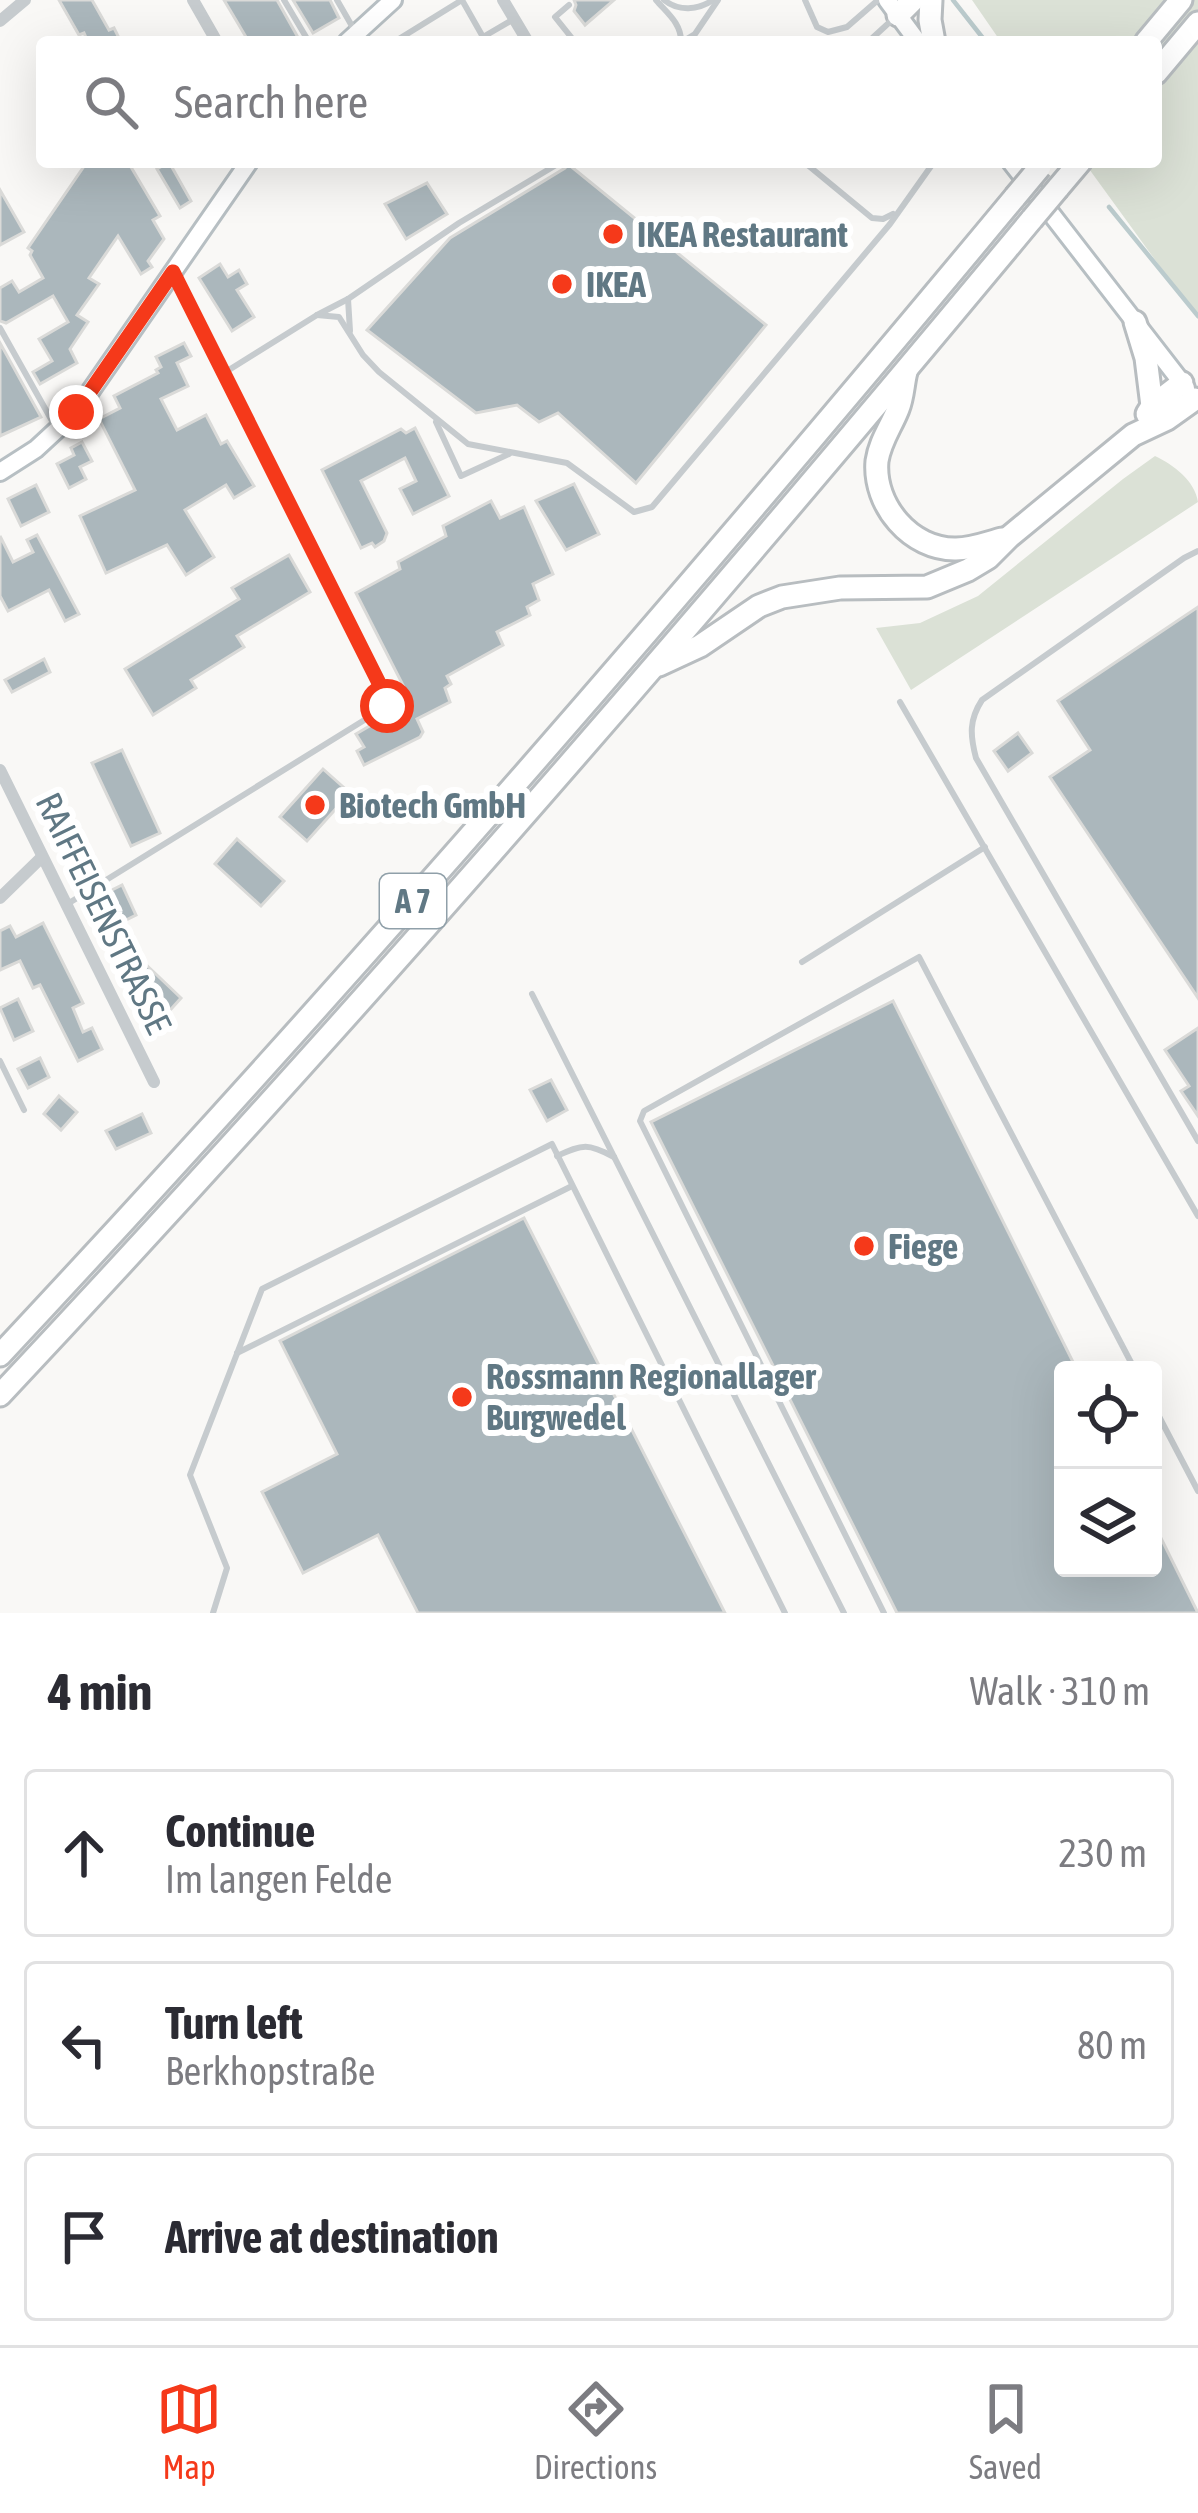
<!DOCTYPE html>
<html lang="en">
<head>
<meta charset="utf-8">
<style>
	body { margin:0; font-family:"Asap Condensed",sans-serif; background:#f7f7f7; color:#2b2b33 }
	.controls { position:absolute; right:36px; bottom:36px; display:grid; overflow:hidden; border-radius:12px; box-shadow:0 12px 48px #0002 }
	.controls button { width:108px; height:108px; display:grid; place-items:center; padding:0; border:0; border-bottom:3px solid #e1e1e2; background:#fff; color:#2b2b33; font:60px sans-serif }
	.stop { position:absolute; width:36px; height:36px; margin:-27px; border:9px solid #f5391a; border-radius:50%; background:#fff }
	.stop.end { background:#f5391a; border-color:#fff; box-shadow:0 3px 12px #0008 }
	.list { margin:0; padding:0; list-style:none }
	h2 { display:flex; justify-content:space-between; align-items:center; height:156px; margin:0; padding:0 48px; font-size:51px }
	h2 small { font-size:39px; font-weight:400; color:#7c7c81 }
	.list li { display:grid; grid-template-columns:78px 1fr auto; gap:36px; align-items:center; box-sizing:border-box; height:168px; margin:0 24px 24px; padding:0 24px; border:3px solid #e1e1e2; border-radius:12px }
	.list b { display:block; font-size:45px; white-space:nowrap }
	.list p { margin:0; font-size:39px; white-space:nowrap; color:#7c7c81 }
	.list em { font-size:39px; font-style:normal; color:#7c7c81 }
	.icon { flex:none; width:66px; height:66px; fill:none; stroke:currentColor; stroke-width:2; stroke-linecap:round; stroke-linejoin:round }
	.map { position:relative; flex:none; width:1198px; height:1613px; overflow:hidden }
	.search { position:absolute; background:#fff; box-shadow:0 12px 48px #0002; left:36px; right:36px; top:36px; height:132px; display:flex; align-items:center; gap:30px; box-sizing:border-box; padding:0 42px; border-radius:12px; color:#7c7c81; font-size:45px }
	.sheet { height:732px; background:#fff }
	nav { display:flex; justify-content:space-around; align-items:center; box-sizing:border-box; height:168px; border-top:3px solid #e1e1e2; background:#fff; font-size:33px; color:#7c7c81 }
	nav a { display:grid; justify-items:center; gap:6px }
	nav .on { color:#f5391a }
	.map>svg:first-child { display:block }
</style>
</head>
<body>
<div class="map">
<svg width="1198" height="1613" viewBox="0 0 1198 1613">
	<rect width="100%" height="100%" fill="#f9f8f6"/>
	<!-- green -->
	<g fill="#dbe1d6">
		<path d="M972,0H1198V319L1084,162H1156V42H1001Z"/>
		<path d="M1155,456C1174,465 1195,481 1198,502L911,690L876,628L920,623L978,596L1123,479Z"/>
	</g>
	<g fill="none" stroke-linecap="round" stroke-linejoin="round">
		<!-- stream -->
		<g stroke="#bbcbcd" stroke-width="4.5">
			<path d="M953,0L986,42"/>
			<path d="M1109,207L1198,316"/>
		</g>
	</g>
	<!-- building -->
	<g fill="#abb7bc" stroke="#dadad8" stroke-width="3">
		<path d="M59,0H92L109,30L114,28L121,42H88L84,33L79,35Z"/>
		<path d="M224,0H277L300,41L249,42Z"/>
		<path d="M293,0H330L339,18L313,33Z"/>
		<path d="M574,0H614L585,25L574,11L576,5Z"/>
		<path d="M87,162H128L160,216L153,220L164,239L148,261L152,267L141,274L118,236L89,278L99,284L77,315L88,322L70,349L77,363L40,384L33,372L52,361L39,339L68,322L53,296L6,323L0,321V288L12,281L19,292L43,278L30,255L32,251L28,248Z"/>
		<path d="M169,162L191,201L180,208L157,169Z"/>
		<path d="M568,164L766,325L636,483L558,413L539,422L517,405L476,413L367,330L450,238L565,168Z"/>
		<path d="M427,183L447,214L406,239L385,204Z"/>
		<path d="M0,190L24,232L0,245Z"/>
		<path d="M220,264L228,277L239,270L247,284L237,290L254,317L232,331L199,278Z"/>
		<path d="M0,343L41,417L0,436Z"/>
		<path d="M184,343L191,356L177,363L188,386L161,399L177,430L206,415L221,444L227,441L254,486L234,498L226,485L185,510L214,557L186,575L167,545L106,573L80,516L135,490L99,419L120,408L114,396L158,373L156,370L161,367L156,357Z"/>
		<path d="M415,428L449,496L413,514L400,489L416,481L405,458L361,481L387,533L384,541L375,547L372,543L361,548L322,470L401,429L406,433Z"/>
		<path d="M82,442L92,461L80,467L86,479L69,488L57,464L74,455L71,448Z"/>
		<path d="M574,484L599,534L566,550L536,501Z"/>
		<path d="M36,485L49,512L21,526L8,499Z"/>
		<path d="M491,501L500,518L524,507L553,574L533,584L539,600L527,607L530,615L497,632L503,645L447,676L451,684L445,688L450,702L417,719L423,732L420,737L364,765L357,751L364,747L356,734L388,715L394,708V699L407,693L356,593L400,569L398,562L446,536L443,526Z"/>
		<path d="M37,535L79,614L65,621L49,590L8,611L0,596V536L13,562L33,552L27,540Z"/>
		<path d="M289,555L310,592L237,636L244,647L191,680L196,688L153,715L125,669L239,599L232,588Z"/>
		<path d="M1198,607V998L1050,777L1090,750L1058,701Z"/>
		<path d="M44,659L50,672L12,692L5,680Z"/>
		<path d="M1018,733L1032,753L1008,771L994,751Z"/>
		<path d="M122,750L160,833L131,846L92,763Z"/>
		<path d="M323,769L350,793L307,841L280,817Z"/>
		<path d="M237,839L284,881L261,906L215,864Z"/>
		<path d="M122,885L136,915L104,931L90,901Z"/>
		<path d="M43,923L83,1003L73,1008L83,1032L92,1028L102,1049L78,1061L40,985L33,988L20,961L0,970V931L10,926L16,937Z"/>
		<path d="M138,957L181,998L163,1018L136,993L147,981L130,967Z"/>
		<path d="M18,999L33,1031L14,1040L0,1008Z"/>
		<path d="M893,1001L1077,1370H1063V1568H1153V1522L1198,1613H897L651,1122Z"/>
		<path d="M1198,1028V1116L1181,1091L1189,1086L1165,1050Z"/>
		<path d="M40,1058L49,1077L28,1088L18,1069Z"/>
		<path d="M551,1080L567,1110L547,1121L530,1090Z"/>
		<path d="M59,1096L77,1112L61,1130L44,1114Z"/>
		<path d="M142,1114L151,1133L116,1149L106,1131Z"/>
		<path d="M524,1218L725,1613H418L378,1535L303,1573L262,1492L337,1454L280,1341Z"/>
	</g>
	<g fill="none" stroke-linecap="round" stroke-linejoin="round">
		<!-- secondary casing -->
		<g stroke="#b7bfc3" stroke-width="22">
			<g id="secondary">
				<path d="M887,0L918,42"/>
				<path d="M347,42L393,0"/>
				<path d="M1011,162L1186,388"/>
				<path d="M0,472L36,449L76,412L249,162"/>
			</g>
		</g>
		<!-- highway casing -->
		<g stroke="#b8bdc0" stroke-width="27">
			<g id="highway">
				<path d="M931,0L930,20L934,42"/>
				<path d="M898,15L913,0"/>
				<path d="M1146,42L1181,0"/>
				<path d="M1156,73L1198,23"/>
				<path d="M1058,188L1080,162"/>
				<path d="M1135,322L1146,358L1152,406"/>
				<path d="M906,372C903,383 903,397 898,409C891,427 880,441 877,461C873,505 911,550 956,549C972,549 987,543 1002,539"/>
				<path d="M1147,414L1152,406L1182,383"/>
				<path d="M659,665L700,646L759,606L782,597L840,588L927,587L968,570L988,558L1009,537L1133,435L1167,419L1195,399"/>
				<path d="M0,1355C351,980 687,592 1015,197"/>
				<path d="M0,1395C357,1015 699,620 1032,219"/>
			</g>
		</g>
		<!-- lane -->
		<g stroke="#c6cbce" stroke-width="6">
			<path d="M284,0L309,42"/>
			<path d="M337,0L356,33L368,42"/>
			<path d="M656,0C667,13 681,23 681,41"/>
			<path d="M664,0C679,12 698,10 713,0"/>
			<path d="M805,0L817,27L828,32L847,27L878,0"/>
			<path d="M569,5L555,17L575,42"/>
			<path d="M394,42L462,0L483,37L514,19"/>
			<path d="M682,42L695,34L718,0"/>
			<path d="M868,42L892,20"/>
			<path d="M804,162L872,218L883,219L893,214"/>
			<path d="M348,299L350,331"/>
			<path d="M317,315L339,317L363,355L379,372L468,444L567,463L634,512L652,507L890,224L934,162"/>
			<path d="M0,328L56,428"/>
			<path d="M224,373L317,315L348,299L459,223L561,162"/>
			<path d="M436,422L461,476L509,454"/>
			<path d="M1198,551L1184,558L982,700C969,720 970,735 976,758L1198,1141"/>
			<path d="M900,702L1198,1216"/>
			<path d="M69,903L387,706L386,697L368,660"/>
			<path d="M802,962L985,847"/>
			<path d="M532,994L844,1613"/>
			<path d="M0,1061L24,1110"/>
			<path d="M557,1156C583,1144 588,1143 614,1157"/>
			<path d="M237,1353L572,1186"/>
			<path d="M1153,1405L1198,1491"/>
			<path d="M213,1613L227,1568L190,1475L262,1289L552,1144L785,1613"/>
			<path d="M884,1613L640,1121L644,1111L919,957L1135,1370"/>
		</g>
		<!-- street -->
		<g stroke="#c6cbce" stroke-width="12">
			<path d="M193,0L217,42"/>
			<path d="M503,0L528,42"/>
			<path d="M0,21L25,0"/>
			<path d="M173,272L368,660"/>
			<path d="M0,770L154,1082"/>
			<path d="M0,898L42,857"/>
		</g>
		<!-- secondary -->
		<use href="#secondary" stroke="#fff" stroke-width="16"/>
		<!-- highway -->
		<use href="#highway" stroke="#fff" stroke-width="21"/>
		<!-- highway-bridge casing -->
		<g stroke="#b8bdc0" stroke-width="27" stroke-linecap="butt">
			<g id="highway-bridge">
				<path d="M1015,197L1040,167"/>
				<path d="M1032,219L1058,188"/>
			</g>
		</g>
		<!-- highway-bridge -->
		<use href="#highway-bridge" stroke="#fff" stroke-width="21"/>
	</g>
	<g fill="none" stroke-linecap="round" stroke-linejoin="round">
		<!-- route -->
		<path stroke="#f5391a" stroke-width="15" d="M76,412L173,272L386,697L387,706"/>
	</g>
	<!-- markers -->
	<g fill="#f5391a" stroke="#fff" stroke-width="4.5">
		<circle cx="613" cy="234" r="12"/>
		<circle cx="562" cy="284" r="12"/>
		<circle cx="315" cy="805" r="12"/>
		<circle cx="864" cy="1246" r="12"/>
		<circle cx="462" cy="1397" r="12"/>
	</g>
	<g text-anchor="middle" stroke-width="12" stroke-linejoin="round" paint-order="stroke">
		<!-- shield labels -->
		<rect fill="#fff" stroke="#90a0a9" stroke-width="3" x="380" y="874" width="66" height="54" rx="9"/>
		<g font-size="33" font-weight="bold" fill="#607884">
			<text x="413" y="913">A 7</text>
		</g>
		<!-- poi labels -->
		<g font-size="36" font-weight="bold" fill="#607884" stroke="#fff" text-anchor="start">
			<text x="637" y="247">IKEA Restaurant</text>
			<text x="586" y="297">IKEA</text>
			<text x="339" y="818">Biotech GmbH</text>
			<text x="888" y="1259">Fiege</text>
			<text x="486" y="1389">Rossmann Regionallager<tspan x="486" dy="41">Burgwedel</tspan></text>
		</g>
		<!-- street labels -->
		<g font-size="36" fill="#607884" stroke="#fff">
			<text transform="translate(104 913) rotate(64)" y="13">RAIFFEISENSTRASSE</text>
		</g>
	</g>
</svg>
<div class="controls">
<button><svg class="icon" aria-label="locate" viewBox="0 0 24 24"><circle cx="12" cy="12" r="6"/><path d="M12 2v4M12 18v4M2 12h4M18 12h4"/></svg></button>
<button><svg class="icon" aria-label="layers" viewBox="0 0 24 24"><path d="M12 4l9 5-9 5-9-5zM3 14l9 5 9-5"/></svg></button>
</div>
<div class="stop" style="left:387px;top:706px"></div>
<div class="stop end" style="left:76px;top:412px"></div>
<div class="search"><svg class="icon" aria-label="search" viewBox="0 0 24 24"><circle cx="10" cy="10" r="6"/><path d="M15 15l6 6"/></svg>Search here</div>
</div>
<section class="sheet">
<h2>4 min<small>Walk · 310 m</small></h2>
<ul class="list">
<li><svg class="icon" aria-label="ahead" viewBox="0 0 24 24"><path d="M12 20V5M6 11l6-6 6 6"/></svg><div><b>Continue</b><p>Im langen Felde</p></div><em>230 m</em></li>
<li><svg class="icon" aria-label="left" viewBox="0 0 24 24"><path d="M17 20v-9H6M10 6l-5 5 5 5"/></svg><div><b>Turn left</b><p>Berkhopstraße</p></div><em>80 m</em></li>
<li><svg class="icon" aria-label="arrive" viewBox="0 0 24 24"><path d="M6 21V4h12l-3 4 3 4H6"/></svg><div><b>Arrive at destination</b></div></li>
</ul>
</section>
<nav>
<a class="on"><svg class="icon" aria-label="map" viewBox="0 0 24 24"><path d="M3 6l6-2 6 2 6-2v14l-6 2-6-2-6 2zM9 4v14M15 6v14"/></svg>Map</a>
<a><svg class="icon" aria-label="directions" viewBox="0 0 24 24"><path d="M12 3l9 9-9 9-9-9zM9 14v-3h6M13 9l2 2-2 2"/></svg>Directions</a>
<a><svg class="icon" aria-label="saved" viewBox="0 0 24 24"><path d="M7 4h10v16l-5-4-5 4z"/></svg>Saved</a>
</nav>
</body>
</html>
